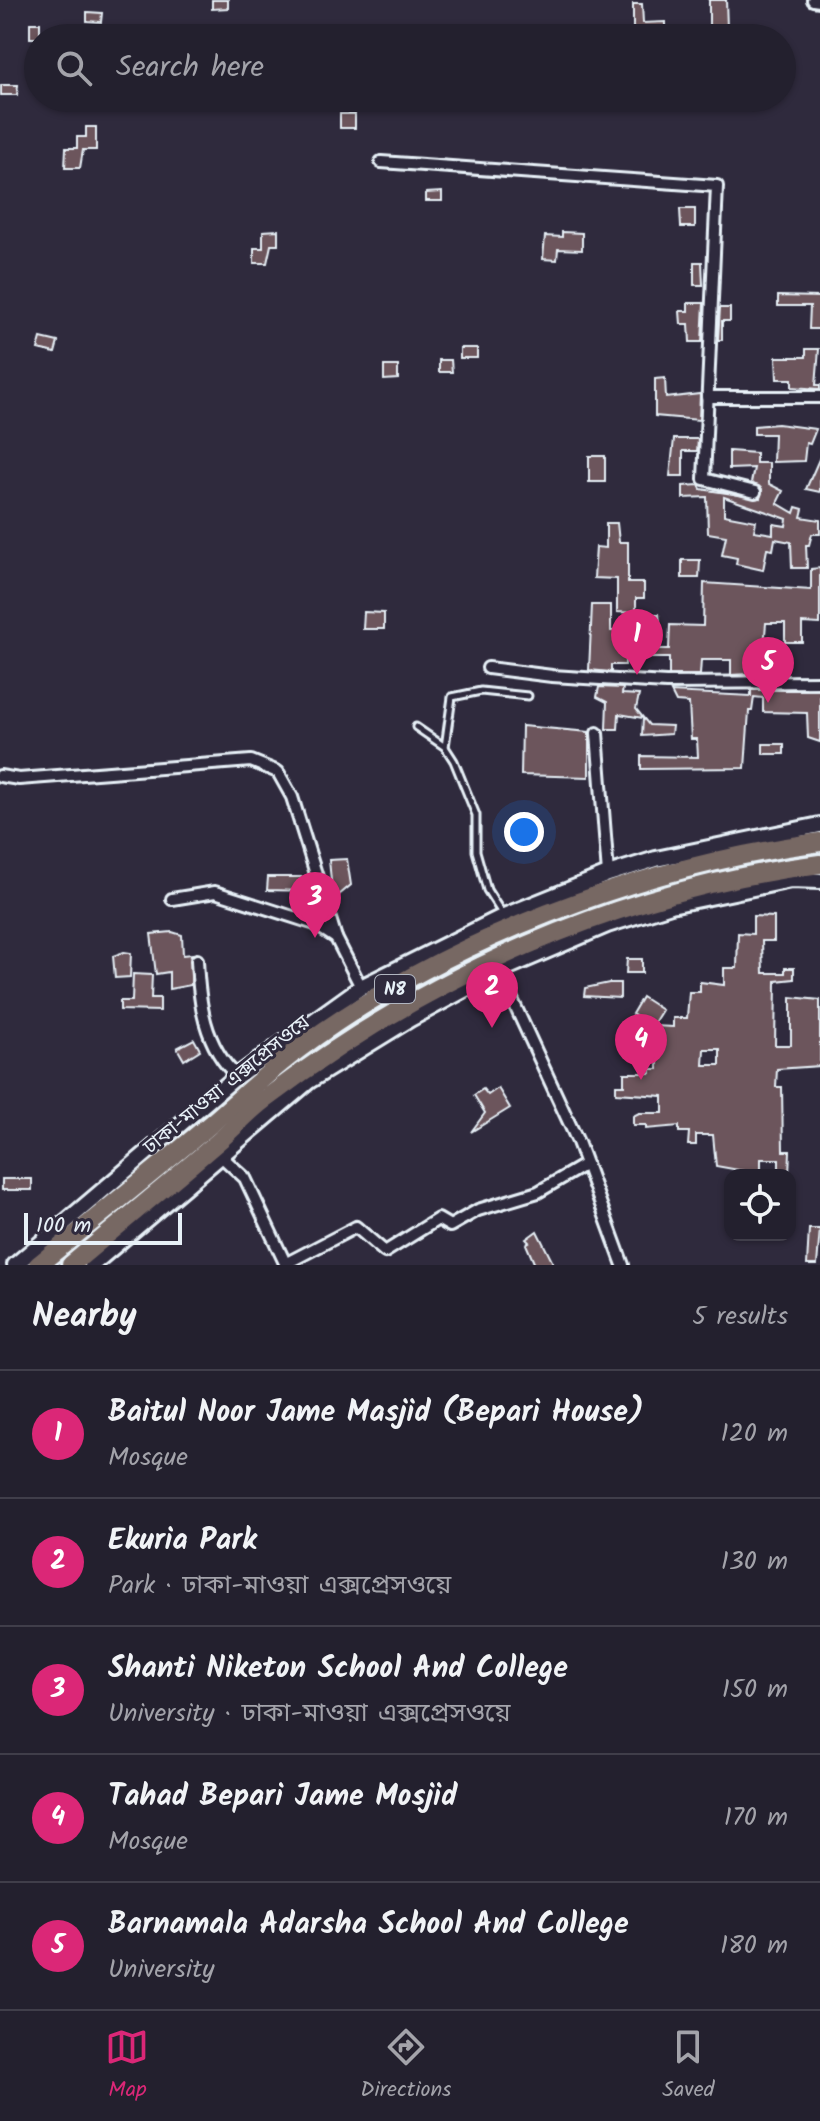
<!DOCTYPE html>
<html lang="en">
<head>
<meta charset="utf-8">
<style>
	body { margin:0; font-family:Kalam,"Noto Sans Bengali",sans-serif; background:#2b2836; color:#f1f3f6 }
	.controls { position:absolute; right:24px; bottom:24px; display:grid; overflow:hidden; border-radius:16px; box-shadow:0 2px 6px #0004 }
	.controls button { width:72px; height:72px; display:grid; place-items:center; padding:0; border:0; border-bottom:2px solid #403e4a; background:#23202e; color:#f1f3f6; font:40px sans-serif }
	.scale { position:absolute; left:24px; bottom:20px; width:158px; box-sizing:border-box; padding-left:8px; border:4px solid #e8f1f8; border-top:0; font-size:22px; line-height:28px; white-space:nowrap; color:#e8f1f8; -webkit-text-stroke:6px #2f2a3d; paint-order:stroke }
	.you { position:absolute; left:524px; top:832px; width:28px; height:28px; margin:-20px; border:6px solid #fff; border-radius:50%; background:#1a73e8; box-shadow:0 0 0 12px #1a73e833 }
	.badge { display:grid; place-items:center; width:52px; height:52px; border-radius:50%; background:#db2777; color:#fff; font-size:26px; font-weight:700 }
	.pin { position:absolute; translate:-50% -66px; filter:drop-shadow(0 2px 4px #0008) }
	.pin::after { content:''; position:absolute; top:42px; width:28px; height:24px; background:inherit; clip-path:polygon(0 0,100% 0,50% 100%) }
	.list { margin:0; padding:0; list-style:none }
	h2 { display:flex; justify-content:space-between; align-items:center; height:104px; margin:0; padding:0 32px; font-size:34px }
	h2 small { font-size:26px; font-weight:400; color:#a3a3aa }
	.list li { display:grid; grid-template-columns:52px 1fr auto; gap:24px; align-items:center; box-sizing:border-box; height:128px; padding:0 32px; border-top:2px solid #403e4a }
	.list b { display:block; font-size:30px; white-space:nowrap }
	.list p { margin:0; font-size:26px; white-space:nowrap; color:#a3a3aa }
	.list em { font-size:26px; font-style:normal; color:#a3a3aa }
	.icon { flex:none; width:44px; height:44px; fill:none; stroke:currentColor; stroke-width:2; stroke-linecap:round; stroke-linejoin:round }
	.map { position:relative; flex:none; width:820px; height:1265px; overflow:hidden }
	.search { position:absolute; background:#23202e; box-shadow:0 2px 6px #0004; left:24px; right:24px; top:24px; height:88px; display:flex; align-items:center; gap:20px; box-sizing:border-box; padding:0 28px; border-radius:44px; color:#a3a3aa; font-size:30px }
	.sheet { height:744px; background:#23202e }
	nav { display:flex; justify-content:space-around; align-items:center; box-sizing:border-box; height:112px; border-top:2px solid #403e4a; background:#23202e; font-size:22px; color:#a3a3aa }
	nav a { display:grid; justify-items:center; gap:4px }
	nav .on { color:#db2777 }
	.map>svg:first-child { display:block }
</style>
</head>
<body>
<div class="map">
<svg width="820" height="1265" viewBox="0 0 820 1265">
	<rect width="100%" height="100%" fill="#2f2a3d"/>
	<filter id="ink" filterUnits="userSpaceOnUse"><feTurbulence type="fractalNoise" baseFrequency=".0125" numOctaves="2"/><feDisplacementMap in="SourceGraphic" scale="16" xChannelSelector="R" yChannelSelector="G"/><feConvolveMatrix kernelMatrix="1 2 1 2 8 2 1 2 1" color-interpolation-filters="sRGB"/></filter>
	<g filter="url(#ink)">
		<!-- building -->
		<g fill="#6c555c" stroke="#e8f1f8" stroke-width="2" fill-rule="evenodd">
			<path d="M212,0H228V8L212,9Z"/>
			<path d="M709,0H726L727,28L709,29Z"/>
			<path d="M633,4H642L643,23L665,22V34L633,38Z"/>
			<path d="M87,12L102,13L101,22L87,21Z"/>
			<rect x="30" y="23" width="10" height="15"/>
			<rect x="744" y="26" width="13" height="12"/>
			<path d="M1,85H18L17,95H1Z"/>
			<rect x="340" y="114" width="15" height="14"/>
			<path d="M86,127H96V150H83L80,168H65L66,148H77V137H86Z"/>
			<path d="M442,192V201H426V193Z"/>
			<path d="M680,209H695V227H681Z"/>
			<path d="M278,230V245H271L267,263H254V248H263V231Z"/>
			<path d="M562,232L582,233V250L558,249L557,260L543,259L545,236L562,237Z"/>
			<path d="M694,262H702L703,285H694Z"/>
			<path d="M778,296L820,297V329H809L810,306H778Z"/>
			<path d="M688,303H704L702,342H690L689,324H681L680,311H688Z"/>
			<path d="M720,308H730V321H722V340H718Z"/>
			<path d="M41,338L58,342L55,353L38,349Z"/>
			<rect x="460" y="348" width="17" height="10"/>
			<path d="M806,349H819L816,385H820V389L792,387V379H777L776,357H806Z"/>
			<path d="M439,360H451L452,372H439Z"/>
			<path d="M384,366H398V379L384,380Z"/>
			<path d="M665,378L666,398L700,394L699,420L655,416V379Z"/>
			<path d="M778,424L816,429L810,444L806,443L804,461L773,462L774,434H754V426Z"/>
			<path d="M674,439H698L697,451H683V476H670Z"/>
			<path d="M729,451L756,453V463H769V484L783,491L777,503L794,513L796,507L803,509L801,517L820,520V534H812L809,545H806L807,568H792L791,542L775,539L773,550L767,549L763,570L736,564L737,558L722,555L726,536L708,533L707,497L683,498V486L699,485L701,489L760,498L762,489L751,483L754,468L729,469ZM724,497L787,519L786,526L773,524V534L754,531L756,521L724,515Z"/>
			<rect x="589" y="456" width="16" height="26"/>
			<path d="M820,457V492L806,489Z"/>
			<path d="M606,523H617L619,542H628V583H644V598H636V613L617,612V579L594,578L596,547L606,548Z"/>
			<path d="M682,560H700L699,578H682Z"/>
			<path d="M820,568V624L802,623V642H785V623H766L762,670L748,668V674L731,675V660H701L700,675H669V658H644L645,649H669L670,625L703,626L704,583L811,590V569Z"/>
			<path d="M592,605H611V631H630L631,614H659L661,632L636,633V652L625,651V665H611V672L589,670Z"/>
			<path d="M364,612L384,613V629H363Z"/>
			<path d="M599,687L623,688L622,694L639,695L636,709L649,725L672,726L671,734L642,736L643,718L619,714L618,729H606L607,702L597,697Z"/>
			<path d="M751,690H820V742L808,738L807,713L763,712V698L754,697L752,711H749L745,768L641,769V756L698,757L697,739H691L689,703L676,702L671,692L751,696Z"/>
			<path d="M522,726L589,732V777L521,775Z"/>
			<rect x="763" y="744" width="21" height="10"/>
			<path d="M347,859L351,885L333,900L329,860Z"/>
			<path d="M268,877H309V891L267,890Z"/>
			<path d="M753,916L774,917V941H762L763,973H785V968H794V979L776,981L775,1045H791V997L820,1000V1066L777,1069L776,1087H782L783,1151H790L789,1175H779V1159H761V1174L716,1166L713,1135H696V1145H688L689,1132H679V1126L646,1129V1125H633V1116L639,1113H663V1096L616,1093V1085H624V1073H651V1069H658V1052H654V1026L673,1027V1018H687L689,992H700V982L724,985V968H737L738,933L753,934ZM704,1049H720V1065H703Z"/>
			<path d="M172,932L182,935L183,955L192,954L191,985L169,989V972L156,974L151,934Z"/>
			<path d="M124,952L131,953L130,977L115,978L113,956Z"/>
			<path d="M627,959H642V973H626Z"/>
			<path d="M133,974L152,975L151,998H160V1011L120,1010V1001H132Z"/>
			<path d="M609,983H620V998L584,996L585,988Z"/>
			<path d="M642,997L662,1010L652,1026L632,1014Z"/>
			<path d="M194,1039L200,1050L184,1060L177,1048Z"/>
			<path d="M498,1088L510,1108L471,1132L485,1113L474,1095L483,1089L488,1095Z"/>
			<rect x="2" y="1179" width="30" height="11"/>
			<path d="M809,1229H820L817,1265H807Z"/>
			<path d="M537,1231L553,1263L548,1265H535L526,1244L529,1242L526,1239Z"/>
		</g>
		<g fill="none" stroke-linecap="round" stroke-linejoin="round">
			<!-- lane casing -->
			<g stroke="#e8f1f8" stroke-width="11">
				<g id="lane">
					<path d="M416,727L445,747L454,761L476,815V851L487,890L503,915"/>
					<path d="M445,747L452,697L481,691L528,696"/>
				</g>
			</g>
			<!-- street casing -->
			<g stroke="#e8f1f8" stroke-width="16">
				<g id="street">
					<path d="M813,0L820,1"/>
					<path d="M381,162L717,186L704,479L755,492"/>
					<path d="M707,397H820"/>
					<path d="M488,668L552,676L666,683L820,682"/>
					<path d="M597,733L608,874"/>
					<path d="M0,776L19,779L251,761L278,772L292,797L336,938"/>
					<path d="M172,899L215,892L315,924L336,938L361,987"/>
					<path d="M197,960C199,1002 204,1046 237,1076"/>
					<path d="M499,971L578,1142L623,1265"/>
					<path d="M221,1156L245,1178L286,1265"/>
					<path d="M285,1264L356,1227L385,1252L438,1219L450,1226L478,1210L538,1192L586,1164"/>
				</g>
			</g>
			<!-- secondary casing -->
			<g stroke="#e8f1f8" stroke-width="20">
				<g id="secondary">
					<path d="M15,1265L237,1076L361,987L504,916L608,874L656,859L820,825"/>
					<path d="M92,1265L309,1081L410,1019L499,971L607,925L671,905L791,880L820,881"/>
				</g>
			</g>
			<!-- highway casing -->
			<g stroke="#e8f1f8" stroke-width="24">
				<g id="highway">
					<path d="M38,1265C96,1218 155,1171 212,1123C241,1098 269,1071 300,1048C445,940 641,866 820,842"/>
					<path d="M71,1265C121,1223 171,1182 220,1140C235,1127 248,1112 264,1100C428,976 616,890 820,864"/>
				</g>
			</g>
			<!-- lane -->
			<use href="#lane" stroke="#2f2a3d" stroke-width="5"/>
			<!-- street -->
			<use href="#street" stroke="#2f2a3d" stroke-width="10"/>
			<!-- secondary -->
			<use href="#secondary" stroke="#2f2a3d" stroke-width="14"/>
			<!-- highway -->
			<use href="#highway" stroke="#776864" stroke-width="18"/>
		</g>
	</g>
	<g text-anchor="middle" stroke-width="6" stroke-linejoin="round" paint-order="stroke">
		<!-- shield labels -->
		<rect fill="#2f2a3d" stroke="#b0b5c0" stroke-width="2" x="375" y="975" width="40" height="28" rx="6"/>
		<g font-size="18" font-weight="bold" fill="#e8f1f8">
			<text x="395" y="995">N8</text>
		</g>
		<!-- street labels -->
		<g font-size="20" fill="#e8f1f8" stroke="#2f2a3d">
			<text transform="translate(226 1084) rotate(-39)" y="7">ঢাকা-মাওয়া এক্সপ্রেসওয়ে</text>
		</g>
	</g>
</svg>
<div class="controls">
<button><svg class="icon" aria-label="locate" viewBox="0 0 24 24"><circle cx="12" cy="12" r="6"/><path d="M12 2v4M12 18v4M2 12h4M18 12h4"/></svg></button>
</div>
<div class="scale">100 m</div>
<div class="you"></div>
<div class="pin badge" style="left:637px;top:675px">1</div>
<div class="pin badge" style="left:492px;top:1028px">2</div>
<div class="pin badge" style="left:315px;top:938px">3</div>
<div class="pin badge" style="left:641px;top:1080px">4</div>
<div class="pin badge" style="left:768px;top:703px">5</div>
<div class="search"><svg class="icon" aria-label="search" viewBox="0 0 24 24"><circle cx="10" cy="10" r="6"/><path d="M15 15l6 6"/></svg>Search here</div>
</div>
<section class="sheet">
<h2>Nearby<small>5 results</small></h2>
<ul class="list">
<li><span class="badge">1</span><div><b>Baitul Noor Jame Masjid (Bepari House)</b><p>Mosque</p></div><em>120 m</em></li>
<li><span class="badge">2</span><div><b>Ekuria Park</b><p>Park · ঢাকা-মাওয়া এক্সপ্রেসওয়ে</p></div><em>130 m</em></li>
<li><span class="badge">3</span><div><b>Shanti Niketon School And College</b><p>University · ঢাকা-মাওয়া এক্সপ্রেসওয়ে</p></div><em>150 m</em></li>
<li><span class="badge">4</span><div><b>Tahad Bepari Jame Mosjid</b><p>Mosque</p></div><em>170 m</em></li>
<li><span class="badge">5</span><div><b>Barnamala Adarsha School And College</b><p>University</p></div><em>180 m</em></li>
</ul>
</section>
<nav>
<a class="on"><svg class="icon" aria-label="map" viewBox="0 0 24 24"><path d="M3 6l6-2 6 2 6-2v14l-6 2-6-2-6 2zM9 4v14M15 6v14"/></svg>Map</a>
<a><svg class="icon" aria-label="directions" viewBox="0 0 24 24"><path d="M12 3l9 9-9 9-9-9zM9 14v-3h6M13 9l2 2-2 2"/></svg>Directions</a>
<a><svg class="icon" aria-label="saved" viewBox="0 0 24 24"><path d="M7 4h10v16l-5-4-5 4z"/></svg>Saved</a>
</nav>
</body>
</html>
